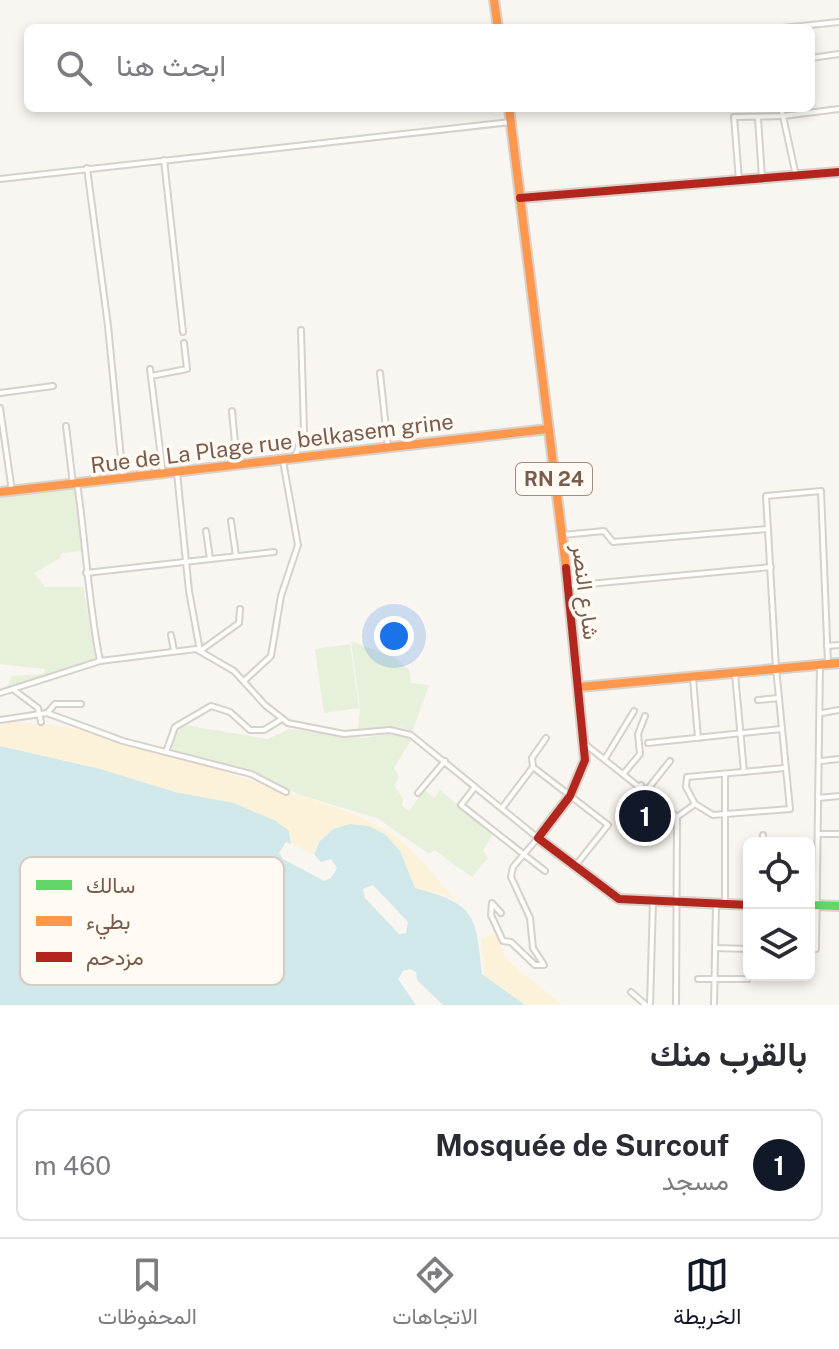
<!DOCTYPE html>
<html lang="ar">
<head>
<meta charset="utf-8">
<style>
	body { margin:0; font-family:"Public Sans",Vazirmatn,sans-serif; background:#f7f7f7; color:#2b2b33; direction:rtl }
	.controls { position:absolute; right:24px; bottom:24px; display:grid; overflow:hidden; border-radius:12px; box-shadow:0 4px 12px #0003 }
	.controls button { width:72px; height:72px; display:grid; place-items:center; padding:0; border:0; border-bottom:2px solid #e1e1e2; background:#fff; color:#2b2b33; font:40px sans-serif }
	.you { position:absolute; left:394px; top:636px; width:28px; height:28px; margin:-20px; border:6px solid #fff; border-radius:50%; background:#1a73e8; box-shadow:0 0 0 12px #1a73e833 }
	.badge { display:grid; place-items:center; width:52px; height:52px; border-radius:50%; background:#111827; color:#fff; font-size:26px; font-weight:700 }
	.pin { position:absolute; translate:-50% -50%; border:4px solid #fff; box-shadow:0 2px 8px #0006 }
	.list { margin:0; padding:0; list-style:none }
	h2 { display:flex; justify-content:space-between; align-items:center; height:104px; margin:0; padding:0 32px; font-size:34px }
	h2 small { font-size:26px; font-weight:400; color:#7c7c81 }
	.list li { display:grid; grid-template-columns:52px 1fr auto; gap:24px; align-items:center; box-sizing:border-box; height:112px; margin:0 16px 16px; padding:0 16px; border:2px solid #e1e1e2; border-radius:12px }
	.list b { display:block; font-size:30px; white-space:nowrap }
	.list p { margin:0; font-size:26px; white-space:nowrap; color:#7c7c81 }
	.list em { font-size:26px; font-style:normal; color:#7c7c81 }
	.icon { flex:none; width:44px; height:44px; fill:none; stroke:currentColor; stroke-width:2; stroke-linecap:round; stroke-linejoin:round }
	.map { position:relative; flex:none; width:839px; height:1005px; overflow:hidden; direction:ltr }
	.search { position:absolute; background:#fff; box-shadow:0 4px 12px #0003; left:24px; right:24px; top:24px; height:88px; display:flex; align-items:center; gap:20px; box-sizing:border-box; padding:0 28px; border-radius:12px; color:#7c7c81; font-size:30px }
	.sheet { height:232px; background:#fff }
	nav { display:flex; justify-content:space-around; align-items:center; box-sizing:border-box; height:112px; border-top:2px solid #e1e1e2; background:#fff; font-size:22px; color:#7c7c81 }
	nav a { display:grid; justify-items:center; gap:4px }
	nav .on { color:#111827 }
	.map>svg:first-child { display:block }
</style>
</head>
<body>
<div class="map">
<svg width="839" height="1005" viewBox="0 0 839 1005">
	<rect width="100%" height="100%" fill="#f9f5f0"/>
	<!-- green -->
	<g fill="#e7f0db">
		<path d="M74,487L83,551L62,553L60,558L34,573L45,587H83L96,659L6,689L12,676L44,674L45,669L0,664V495Z"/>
		<path d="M351,641L395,658L409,670L411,683L429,685L412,732L400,727L358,731L360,708Z"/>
		<path d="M350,644L359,708L324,713L315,649Z"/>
		<path d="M184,725L268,739L289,729L362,738L397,733L411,740L394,768L399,776L395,786L403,799L402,806L409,811L424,790L434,798L440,790L493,834L483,850L488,858L472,877L434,850L429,854L377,818L300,795L261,776L172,750L174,733Z"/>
	</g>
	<!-- sand -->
	<g fill="#fbf2d9">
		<path d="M0,722C92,721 184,758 270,787C311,800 359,811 394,836C419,853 437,879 457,902L446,895L415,889C409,881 409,874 406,865C399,843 382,829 359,824L315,847L314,854L291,844V836C257,801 212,802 167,790C111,774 57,757 0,746Z"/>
		<path d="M497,933L506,959L562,1005H525L485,978L481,939Z"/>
	</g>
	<!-- water -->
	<path fill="#d0e8ea" d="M0,746L100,769L175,792L234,803L276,821L289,831L291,844L286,842L279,853L283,859L324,881L331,878L337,868L331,859L321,862L314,854L320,841L333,829L350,824L369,826L386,835L400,851L415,888C476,904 476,915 482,974L525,1005H0Z"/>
	<!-- pier -->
	<g fill="#f9f5f0">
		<path d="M373,885L408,922L406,933L399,934L365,898L363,889Z"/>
		<path d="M410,969L416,972L417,980L443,1005H416L398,979L403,971Z"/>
	</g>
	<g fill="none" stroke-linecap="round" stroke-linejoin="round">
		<!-- street casing -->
		<g stroke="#d7d1cb" stroke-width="8">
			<g id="street">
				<path d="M782,28L839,22"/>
				<path d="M811,58L839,54"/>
				<path d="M758,118L762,178"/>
				<path d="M164,160L183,332"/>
				<path d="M87,168L108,326L123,479"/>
				<path d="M796,176L783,116L839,109"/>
				<path d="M0,179L511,122"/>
				<path d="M739,180L734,117L783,116L781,108"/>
				<path d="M150,369L163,474"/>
				<path d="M380,373L388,447"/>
				<path d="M151,376L187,369L184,343"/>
				<path d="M0,393L53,386"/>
				<path d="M0,408L12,491"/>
				<path d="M232,411L237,464"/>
				<path d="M66,426L73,484"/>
				<path d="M295,457L304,432L301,330"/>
				<path d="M177,473L189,591L200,651L239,623L240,609"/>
				<path d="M77,483C86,543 88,602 100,661L196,649L234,671L265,705L288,723L344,734L390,730L411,735L538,838L513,867L511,877L530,918L533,948L544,965H535L511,942L503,941L491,915L492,903L501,913"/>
				<path d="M231,521L236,556"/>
				<path d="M206,531L210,559"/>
				<path d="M563,535L604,531L613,542L767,529"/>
				<path d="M86,573L274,552"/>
				<path d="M567,586L771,567"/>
				<path d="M171,635L174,651"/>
				<path d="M827,646L839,645"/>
				<path d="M735,674L744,772"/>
				<path d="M693,678L698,738"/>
				<path d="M244,681L271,656L281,596L298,545L283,461"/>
				<path d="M14,690L38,708L41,722"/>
				<path d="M0,693L100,661"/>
				<path d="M758,700L779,698"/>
				<path d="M47,713L55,704H81"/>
				<path d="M822,713L839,710"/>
				<path d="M0,720L47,713L123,741L251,774L286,792"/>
				<path d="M648,743L781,729"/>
				<path d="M586,745L677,817L676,1005"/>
				<path d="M166,752L175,727L211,706L230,712L250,730H264L282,719"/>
				<path d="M606,757L634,711"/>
				<path d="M821,761L839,759"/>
				<path d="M533,767L532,758L546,738"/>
				<path d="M625,772L640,754L638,734L645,716"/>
				<path d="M475,787L461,805L545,871"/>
				<path d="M647,790L670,761"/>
				<path d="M418,793L445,761"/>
				<path d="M819,798L839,796"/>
				<path d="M695,804L686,787L687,777L785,768"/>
				<path d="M502,808L533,767L608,825L576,865"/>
				<path d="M619,812L641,785"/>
				<path d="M677,817L695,804L713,815L790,809L776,668L766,496L821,491L828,664"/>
				<path d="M818,834H839"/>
				<path d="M763,843V835"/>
				<path d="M725,903V774"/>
				<path d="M715,948L749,949"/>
				<path d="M809,949H816L820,664"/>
				<path d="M781,976V975"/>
				<path d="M698,979H748L749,917"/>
				<path d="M631,992L646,1005"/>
				<path d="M650,1005L653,901"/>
				<path d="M714,1005L716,904"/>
			</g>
		</g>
		<!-- fast casing -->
		<g stroke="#d9d2cb" stroke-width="12">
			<path id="fast" d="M809,905L839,906"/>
		</g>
		<!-- slow casing -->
		<g stroke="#d9d2cb" stroke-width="12">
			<g id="slow">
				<path d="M494,0L498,28"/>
				<path d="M509,108L566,568"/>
				<path d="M0,492L548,429"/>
				<path d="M580,687L839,663"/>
			</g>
		</g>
		<!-- jam casing -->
		<g stroke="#d9d2cb" stroke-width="12">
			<g id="jam">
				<path d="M520,198L839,172"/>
				<path d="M566,568L585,760L570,796L538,838L619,899L749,905"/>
			</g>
		</g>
		<!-- street -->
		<use href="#street" stroke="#fefefd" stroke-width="4"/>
		<!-- fast -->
		<use href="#fast" stroke="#63d668" stroke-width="8"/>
		<!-- slow -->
		<use href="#slow" stroke="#ff974d" stroke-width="8"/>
		<!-- jam -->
		<use href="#jam" stroke="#b3261e" stroke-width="8"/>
	</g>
	<g text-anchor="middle" stroke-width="7" stroke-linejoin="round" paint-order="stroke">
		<!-- shield labels -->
		<rect fill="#fffaf3" stroke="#a28b7f" stroke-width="2" x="516" y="463" width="76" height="32" rx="6"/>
		<g font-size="20" font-weight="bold" fill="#7a5c4d">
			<text x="554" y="486">RN 24</text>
		</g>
		<!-- street labels -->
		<g font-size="22" fill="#7a5c4d" stroke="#fffaf3">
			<text transform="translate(272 443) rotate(-7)" y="8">Rue de La Plage rue belkasem grine</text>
			<text transform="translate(586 592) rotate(83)" y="8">شارع النصر</text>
		</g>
	</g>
	<!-- legend -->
	<rect x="20" y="857" width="264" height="128" rx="12" fill="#fffaf3" stroke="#d7cbc1" stroke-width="2"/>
	<rect x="36" y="880" width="36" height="10" fill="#63d668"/>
	<rect x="36" y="916" width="36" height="10" fill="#ff974d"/>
	<rect x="36" y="952" width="36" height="10" fill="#b3261e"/>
	<g font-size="22" fill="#7a5c4d">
		<text x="86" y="893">سالك</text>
		<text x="86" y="929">بطيء</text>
		<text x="86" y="965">مزدحم</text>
	</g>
</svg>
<div class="controls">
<button><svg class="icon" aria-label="locate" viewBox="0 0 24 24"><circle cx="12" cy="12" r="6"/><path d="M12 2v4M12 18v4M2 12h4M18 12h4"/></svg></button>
<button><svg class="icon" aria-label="layers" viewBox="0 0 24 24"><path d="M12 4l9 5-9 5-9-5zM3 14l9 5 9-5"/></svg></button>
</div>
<div class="you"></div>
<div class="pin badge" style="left:645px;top:816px">1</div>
<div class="search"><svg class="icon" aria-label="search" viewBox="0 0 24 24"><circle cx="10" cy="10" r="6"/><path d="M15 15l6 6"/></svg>ابحث هنا</div>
</div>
<section class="sheet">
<h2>بالقرب منك<small></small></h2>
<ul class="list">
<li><span class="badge">1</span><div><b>Mosquée de Surcouf</b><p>مسجد</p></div><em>460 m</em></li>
</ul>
</section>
<nav>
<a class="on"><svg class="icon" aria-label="map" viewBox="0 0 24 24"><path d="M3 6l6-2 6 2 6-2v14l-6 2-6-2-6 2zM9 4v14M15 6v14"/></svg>الخريطة</a>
<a><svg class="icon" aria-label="directions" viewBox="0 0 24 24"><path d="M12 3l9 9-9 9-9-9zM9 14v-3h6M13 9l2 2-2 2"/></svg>الاتجاهات</a>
<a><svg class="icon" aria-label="saved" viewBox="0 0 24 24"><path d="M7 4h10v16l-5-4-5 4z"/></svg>المحفوظات</a>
</nav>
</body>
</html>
